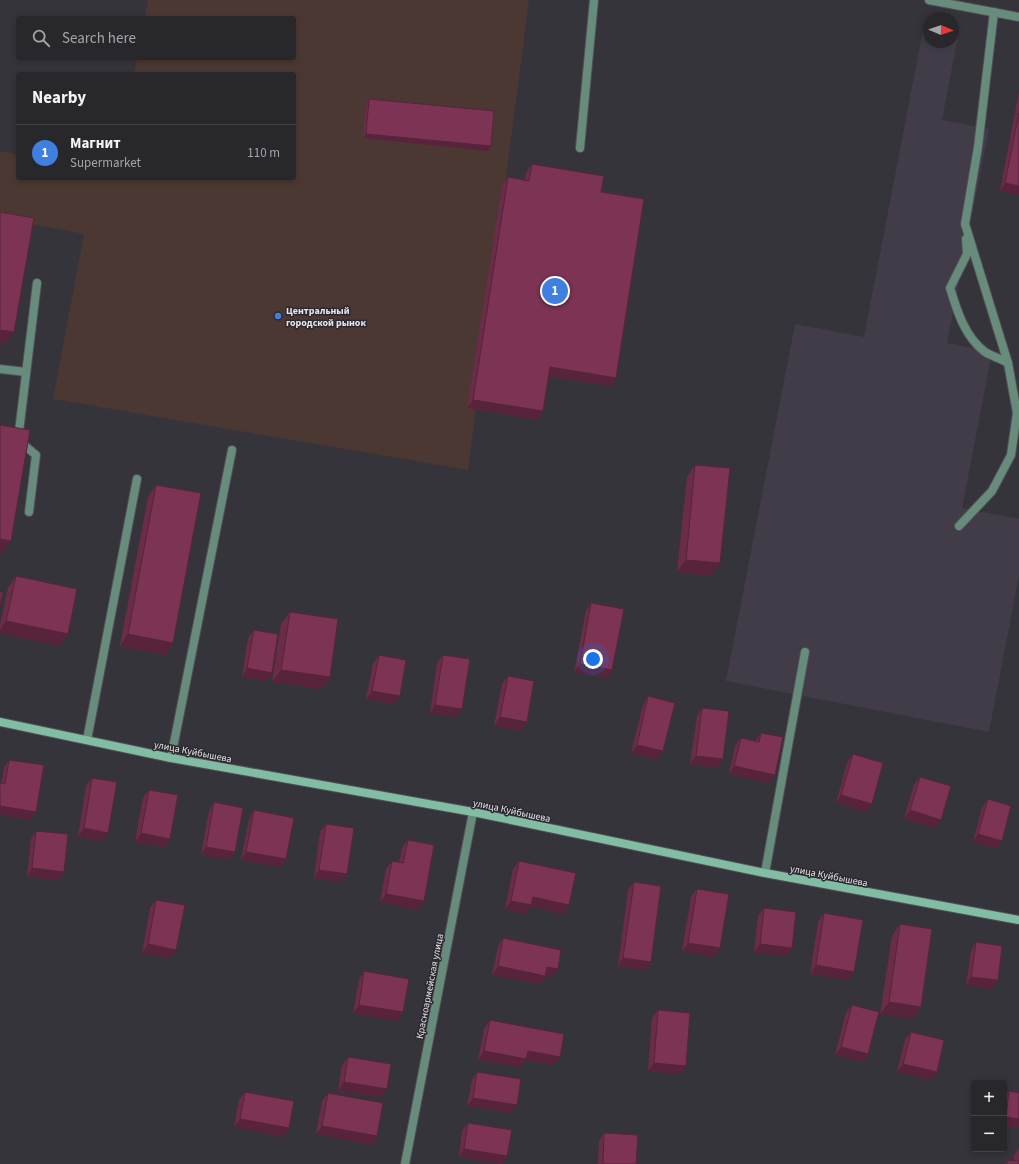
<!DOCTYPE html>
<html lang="en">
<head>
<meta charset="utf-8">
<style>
	body { margin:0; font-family:"Source Sans 3",sans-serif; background:#343338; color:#f1f3f6 }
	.controls { position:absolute; right:12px; bottom:12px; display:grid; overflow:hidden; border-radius:4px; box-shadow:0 2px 6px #0003 }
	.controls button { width:36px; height:36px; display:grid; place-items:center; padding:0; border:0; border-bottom:1px solid #444448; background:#28272c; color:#f1f3f6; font:20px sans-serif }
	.compass { position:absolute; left:923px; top:12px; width:36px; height:36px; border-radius:50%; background:#28272c; box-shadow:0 2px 6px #0003; rotate:92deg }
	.you { position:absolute; left:593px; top:659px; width:14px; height:14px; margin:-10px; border:3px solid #fff; border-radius:50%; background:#1a73e8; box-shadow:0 0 0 6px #1a73e833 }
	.badge { display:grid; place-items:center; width:26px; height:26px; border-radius:50%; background:#1a73e8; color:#fff; font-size:13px; font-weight:700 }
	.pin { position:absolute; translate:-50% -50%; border:2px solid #fff; box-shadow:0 1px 4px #0006 }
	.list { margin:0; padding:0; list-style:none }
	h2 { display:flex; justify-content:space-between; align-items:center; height:52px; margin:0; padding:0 16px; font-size:17px }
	h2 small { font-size:13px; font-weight:400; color:#a5a5a9 }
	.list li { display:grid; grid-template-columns:26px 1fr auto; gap:12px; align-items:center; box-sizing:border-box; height:56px; padding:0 16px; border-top:1px solid #444448 }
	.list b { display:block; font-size:15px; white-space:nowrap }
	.list p { margin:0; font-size:13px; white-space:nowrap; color:#a5a5a9 }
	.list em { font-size:13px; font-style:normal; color:#a5a5a9 }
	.icon { flex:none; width:22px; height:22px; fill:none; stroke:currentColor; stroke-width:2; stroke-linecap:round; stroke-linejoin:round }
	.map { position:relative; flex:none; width:1019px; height:1164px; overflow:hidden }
	.search { position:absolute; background:#28272c; box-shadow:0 2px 6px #0003; left:16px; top:16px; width:280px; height:44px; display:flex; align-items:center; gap:10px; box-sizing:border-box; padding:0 14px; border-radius:4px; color:#a5a5a9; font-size:15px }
	.panel { position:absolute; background:#28272c; box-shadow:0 2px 6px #0003; left:16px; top:72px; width:280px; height:108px; border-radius:4px }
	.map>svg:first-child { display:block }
</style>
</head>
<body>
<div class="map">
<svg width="1019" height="1164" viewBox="0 0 1019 1164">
	<rect width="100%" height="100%" fill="#36343b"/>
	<!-- commercial -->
	<path fill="#4b3832" d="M148,0H529L468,470L53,399L84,234L0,218V151L18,155V178H294V74H134L137,58H294V18H145Z"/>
	<!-- built -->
	<path fill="#413c48" d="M923,30L929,31V42H953V35L958,36L942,120L989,129L947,343L992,352L962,508L1019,519V575L989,732L726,681L795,324L864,337Z"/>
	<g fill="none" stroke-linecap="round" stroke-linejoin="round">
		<!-- lane casing -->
		<g stroke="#525057" stroke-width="10">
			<g id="lane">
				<path d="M580,148L594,0"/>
				<path d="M966,239L967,254L950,288C957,311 965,337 985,352C992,356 1001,359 1008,363"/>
				<path d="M0,369L26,372"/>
				<path d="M29,512L36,455L18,440L37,283"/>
				<path d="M959,526L992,491L1011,455L1017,413L1008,363L965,224L978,147L994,12"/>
				<path d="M87,740L137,479"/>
				<path d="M171,758L232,450"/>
				<path d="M765,873L805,652"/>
			</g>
		</g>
		<!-- street casing -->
		<g stroke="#525057" stroke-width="10">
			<g id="street">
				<path d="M929,0L1019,17"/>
				<path d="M405,1164L473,812"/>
			</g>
		</g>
		<!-- secondary casing -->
		<g stroke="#525057" stroke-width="10">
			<path id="secondary" d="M0,722L171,758L473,812L765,873L1019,920"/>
		</g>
		<!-- lane -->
		<use href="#lane" stroke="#678c7c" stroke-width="8"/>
		<!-- street -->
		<use href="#street" stroke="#678c7c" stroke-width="8"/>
		<!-- secondary -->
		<use href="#secondary" stroke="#80bda3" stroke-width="8"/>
	</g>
	<!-- wall -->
	<g fill="#6b2c48">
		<path d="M1019,92V195L1000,191Z"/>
		<path d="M369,99L488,151L363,138L366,104Z"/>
		<path d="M532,164L601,192L616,378L610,386L549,376L538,420L467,408L502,186L508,177L525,180L526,173Z"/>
		<path d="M695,465L720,563L711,576L677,572L687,477Z"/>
		<path d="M156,485L173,643L165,655L120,646L148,497Z"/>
		<path d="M16,576L68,634L59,646L0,633V624L8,588Z"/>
		<path d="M591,603L607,678L574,672L586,611Z"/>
		<path d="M290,612L330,677L321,689L272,682L281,624Z"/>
		<path d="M254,630L272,673L266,681L242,677L248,638Z"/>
		<path d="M379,655L394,704L366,699L373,664Z"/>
		<path d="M443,655L456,717L430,713L437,663Z"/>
		<path d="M508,676L527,722L521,731L494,726L502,684Z"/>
		<path d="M648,696L657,760L631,753L643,705Z"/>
		<path d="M702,708L723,759L717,768L690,764L697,716Z"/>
		<path d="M761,733L769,783L729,774L735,746L741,738L755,741Z"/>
		<path d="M853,754L866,812L836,803L847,763Z"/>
		<path d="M9,760L30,820L0,815V783L1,784L4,768Z"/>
		<path d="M920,777L935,828L904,819L914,785Z"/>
		<path d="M92,778L102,841L78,837L86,786Z"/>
		<path d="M149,790L170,839L164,847L135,842L143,798Z"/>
		<path d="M988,799L996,849L973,842L982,808Z"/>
		<path d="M214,802L235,852L229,860L201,855L209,811Z"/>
		<path d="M254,810L286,859L280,867L241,860L249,819Z"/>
		<path d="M326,824L341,882L314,878L320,832Z"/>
		<path d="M36,831L64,872L58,880L27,877L31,839Z"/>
		<path d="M408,840L424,901L418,910L380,902L386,869L392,861L399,862L402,848Z"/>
		<path d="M519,861L569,905L563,914L531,906L526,914L505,909L513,869Z"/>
		<path d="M634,882L645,970L618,966L628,890Z"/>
		<path d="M697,889L714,957L682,951L691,897Z"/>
		<path d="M156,900L176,950L170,958L142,953L150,908Z"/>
		<path d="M764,908L792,948L786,956L754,952L758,916Z"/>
		<path d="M824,913L848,980L810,974L818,922Z"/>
		<path d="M900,924L921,1007L912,1019L880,1014L892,936Z"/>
		<path d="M503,938L558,969L552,977L545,976L539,984L492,975L498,946Z"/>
		<path d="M976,942L998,980L992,989L966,985L971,951Z"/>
		<path d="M364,971L397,1021L353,1013L359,980Z"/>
		<path d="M852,1005L868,1054L862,1062L835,1055L846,1013Z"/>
		<path d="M658,1010L686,1066L680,1074L648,1071L652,1018Z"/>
		<path d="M490,1020L554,1065L526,1060L520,1067L478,1060L484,1029Z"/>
		<path d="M911,1032L931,1080L897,1072L905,1040Z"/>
		<path d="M348,1057L381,1097L338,1091L342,1065Z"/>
		<path d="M477,1072L517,1105L511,1113L467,1106L472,1080Z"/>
		<path d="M1009,1091L1019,1093V1128L1004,1126V1099Z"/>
		<path d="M245,1092L283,1137L234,1127L239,1100Z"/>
		<path d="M328,1093L372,1145L316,1134L322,1101Z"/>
		<path d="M468,1123L502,1164L459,1157L462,1131Z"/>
		<path d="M604,1133L636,1164H598L599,1141Z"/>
		<path d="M1019,1148V1164H1005L1007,1161H1014V1155Z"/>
	</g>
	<!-- shaded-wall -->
	<g fill="#57243b">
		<path d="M366,134L491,146L488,151L363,138Z"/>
		<path d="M1005,183L1019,186V195L1000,191Z"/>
		<path d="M0,330L14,332L5,344L0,343Z"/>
		<path d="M550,367L616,378L610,386L544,375Z"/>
		<path d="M473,400L543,411L538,420L467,408Z"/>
		<path d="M0,539L11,541L2,553H0Z"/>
		<path d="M686,560L720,563L711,576L677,572Z"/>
		<path d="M6,621L68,634L59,646L0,633V630Z"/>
		<path d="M128,634L173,643L165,655L120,646Z"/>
		<path d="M580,664L612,670L607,678L574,672Z"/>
		<path d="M247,668L272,673L266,681L242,677Z"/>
		<path d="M281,670L330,677L321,689L272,682Z"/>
		<path d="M372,691L400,696L394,704L366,699Z"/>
		<path d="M435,705L462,709L456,717L430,713Z"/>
		<path d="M500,717L527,722L521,731L494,726Z"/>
		<path d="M637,745L663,751L657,760L631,753Z"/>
		<path d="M696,756L723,759L717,768L690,764Z"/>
		<path d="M734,766L775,775L769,783L729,774Z"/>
		<path d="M841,795L872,804L866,812L836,803Z"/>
		<path d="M0,806L36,812L30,820L0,815Z"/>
		<path d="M910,810L941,820L935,828L904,819Z"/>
		<path d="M84,828L108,833L102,841L78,837Z"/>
		<path d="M141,833L170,839L164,847L135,842Z"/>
		<path d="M978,834L1002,841L996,849L973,842Z"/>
		<path d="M206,847L235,852L229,860L201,855Z"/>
		<path d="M246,852L286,859L280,867L241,860Z"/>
		<path d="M32,868L64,872L58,880L27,877Z"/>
		<path d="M319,870L347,874L341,882L314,878Z"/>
		<path d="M386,894L424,901L418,910L380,902Z"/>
		<path d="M533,897L569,905L563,914L531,906L526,914L505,909L511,901Z"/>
		<path d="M688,943L720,948L714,957L682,951Z"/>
		<path d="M148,944L176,950L170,958L142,953Z"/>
		<path d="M760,944L792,948L786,956L754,952Z"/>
		<path d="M623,958L651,962L645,970L618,966Z"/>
		<path d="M816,965L854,972L848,980L810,974Z"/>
		<path d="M498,966L547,967L558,969L552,977L545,976L539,984L492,975Z"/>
		<path d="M971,977L998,980L992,989L966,985Z"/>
		<path d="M889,1002L921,1007L912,1019L880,1014Z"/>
		<path d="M359,1005L403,1012L397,1021L353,1013Z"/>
		<path d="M841,1047L868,1054L862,1062L835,1055Z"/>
		<path d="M484,1051H528L560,1057L554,1065L526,1060L520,1067L478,1060Z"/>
		<path d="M654,1063L686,1066L680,1074L648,1071Z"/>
		<path d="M903,1064L937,1072L931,1080L897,1072Z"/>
		<path d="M344,1082L387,1089L381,1097L338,1091Z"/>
		<path d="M473,1098L517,1105L511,1113L467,1106Z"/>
		<path d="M1006,1117L1019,1119V1128L1004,1126V1120Z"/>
		<path d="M240,1119L289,1128L283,1137L234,1127Z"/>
		<path d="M322,1126L377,1136L372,1145L316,1134Z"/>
		<path d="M464,1149L507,1156L502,1164L459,1157Z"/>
	</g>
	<!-- building -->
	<g fill="#7c3354" stroke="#57243b">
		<path d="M369,99L494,111L491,146L366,134Z"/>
		<path d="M1019,113V186L1005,183Z"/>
		<path d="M532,164L604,176L601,192L644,199L616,378L550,367L543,411L473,400L508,177L529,181Z"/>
		<path d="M0,212L34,218L14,332L0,330Z"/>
		<path d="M0,425L30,430L11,541L0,539Z"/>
		<path d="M695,465L730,468L720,563L686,560Z"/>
		<path d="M156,485L201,493L173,643L128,634Z"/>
		<path d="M16,576L77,589L68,634L6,621Z"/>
		<path d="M0,592H3L0,607Z"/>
		<path d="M591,603L624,609L612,670L580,664Z"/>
		<path d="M290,612L338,619L330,677L281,670Z"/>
		<path d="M254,630L278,634L272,673L247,668Z"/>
		<path d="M379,655L406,660L400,696L372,691Z"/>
		<path d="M443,655L470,659L462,709L435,705Z"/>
		<path d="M508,676L534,681L527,722L500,717Z"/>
		<path d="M648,696L675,703L663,751L637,745Z"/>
		<path d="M702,708L729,711L723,759L696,756Z"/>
		<path d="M761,733L783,737L775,775L734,766L741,738L759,742Z"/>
		<path d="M853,754L883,763L872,804L841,795Z"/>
		<path d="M9,760L44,765L36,812L0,806V783L5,784Z"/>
		<path d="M920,777L951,786L941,820L910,810Z"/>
		<path d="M92,778L117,782L108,833L84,828Z"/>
		<path d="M149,790L178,795L170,839L141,833Z"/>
		<path d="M988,799L1011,806L1002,841L978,834Z"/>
		<path d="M214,802L243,808L235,852L206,847Z"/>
		<path d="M254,810L294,818L286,859L246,852Z"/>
		<path d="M326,824L354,828L347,874L319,870Z"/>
		<path d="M36,831L68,834L64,872L32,868Z"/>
		<path d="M408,840L434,845L424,901L386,894L392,861L403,863Z"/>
		<path d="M519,861L576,873L569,905L533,897L531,905L511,901Z"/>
		<path d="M634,882L661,886L651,962L623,958Z"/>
		<path d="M697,889L729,894L720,948L688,943Z"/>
		<path d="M156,900L185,905L176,950L148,944Z"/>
		<path d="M764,908L796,912L792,948L760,944Z"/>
		<path d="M824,913L863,920L854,972L816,965Z"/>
		<path d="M900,924L932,929L921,1007L889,1002Z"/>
		<path d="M503,938L561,950L558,969L547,967L545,976L498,966Z"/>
		<path d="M976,942L1002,946L998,980L971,977Z"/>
		<path d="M364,971L409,979L403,1012L359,1005Z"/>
		<path d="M852,1005L879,1012L868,1054L841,1047Z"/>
		<path d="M658,1010L690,1013L686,1066L654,1063Z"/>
		<path d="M490,1020L564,1034L560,1057L528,1051L526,1059L484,1051Z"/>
		<path d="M911,1032L944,1040L937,1072L903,1064Z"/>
		<path d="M348,1057L391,1064L387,1089L344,1082Z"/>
		<path d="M477,1072L521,1079L517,1105L473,1098Z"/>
		<path d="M1009,1091L1019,1093V1119L1006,1117Z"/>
		<path d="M245,1092L294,1101L289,1128L240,1119Z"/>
		<path d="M328,1093L383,1103L377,1136L322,1126Z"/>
		<path d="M468,1123L512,1130L507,1156L464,1149Z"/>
		<path d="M604,1133L638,1135L636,1164H603Z"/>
		<rect x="1007" y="1161" width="12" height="3"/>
	</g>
	<!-- markers -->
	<circle fill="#3f7fe0" stroke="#2c2a30" stroke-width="1.5" cx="278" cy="316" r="4"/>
	<g text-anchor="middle" stroke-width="3" stroke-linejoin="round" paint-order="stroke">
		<!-- poi labels -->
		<g font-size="10" font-weight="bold" fill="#e5e4e8" stroke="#2c2a30" text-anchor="start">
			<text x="286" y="314">Центральный<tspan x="286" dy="12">городской рынок</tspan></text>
		</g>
		<!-- street labels -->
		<g font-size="10" fill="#e5e4e8" stroke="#2c2a30">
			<text transform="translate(193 751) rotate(11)" y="4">улица Куйбышева</text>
			<text transform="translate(512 810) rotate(12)" y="4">улица Куйбышева</text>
			<text transform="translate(829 875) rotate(11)" y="4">улица Куйбышева</text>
			<text transform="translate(429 986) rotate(-79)" y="4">Красноармейская улица</text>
		</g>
	</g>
</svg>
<div class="controls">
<button>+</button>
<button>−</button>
</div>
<svg class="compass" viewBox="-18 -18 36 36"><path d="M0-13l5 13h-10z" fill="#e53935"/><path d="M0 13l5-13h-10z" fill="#a5a5a9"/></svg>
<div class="you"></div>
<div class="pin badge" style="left:555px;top:291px;background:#3f7fe0">1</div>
<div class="search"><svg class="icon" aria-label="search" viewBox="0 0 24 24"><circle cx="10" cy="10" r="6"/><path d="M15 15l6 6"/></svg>Search here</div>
<section class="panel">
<h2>Nearby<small></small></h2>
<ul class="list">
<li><span class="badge" style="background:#3f7fe0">1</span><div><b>Магнит</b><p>Supermarket</p></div><em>110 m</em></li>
</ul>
</section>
</div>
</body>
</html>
